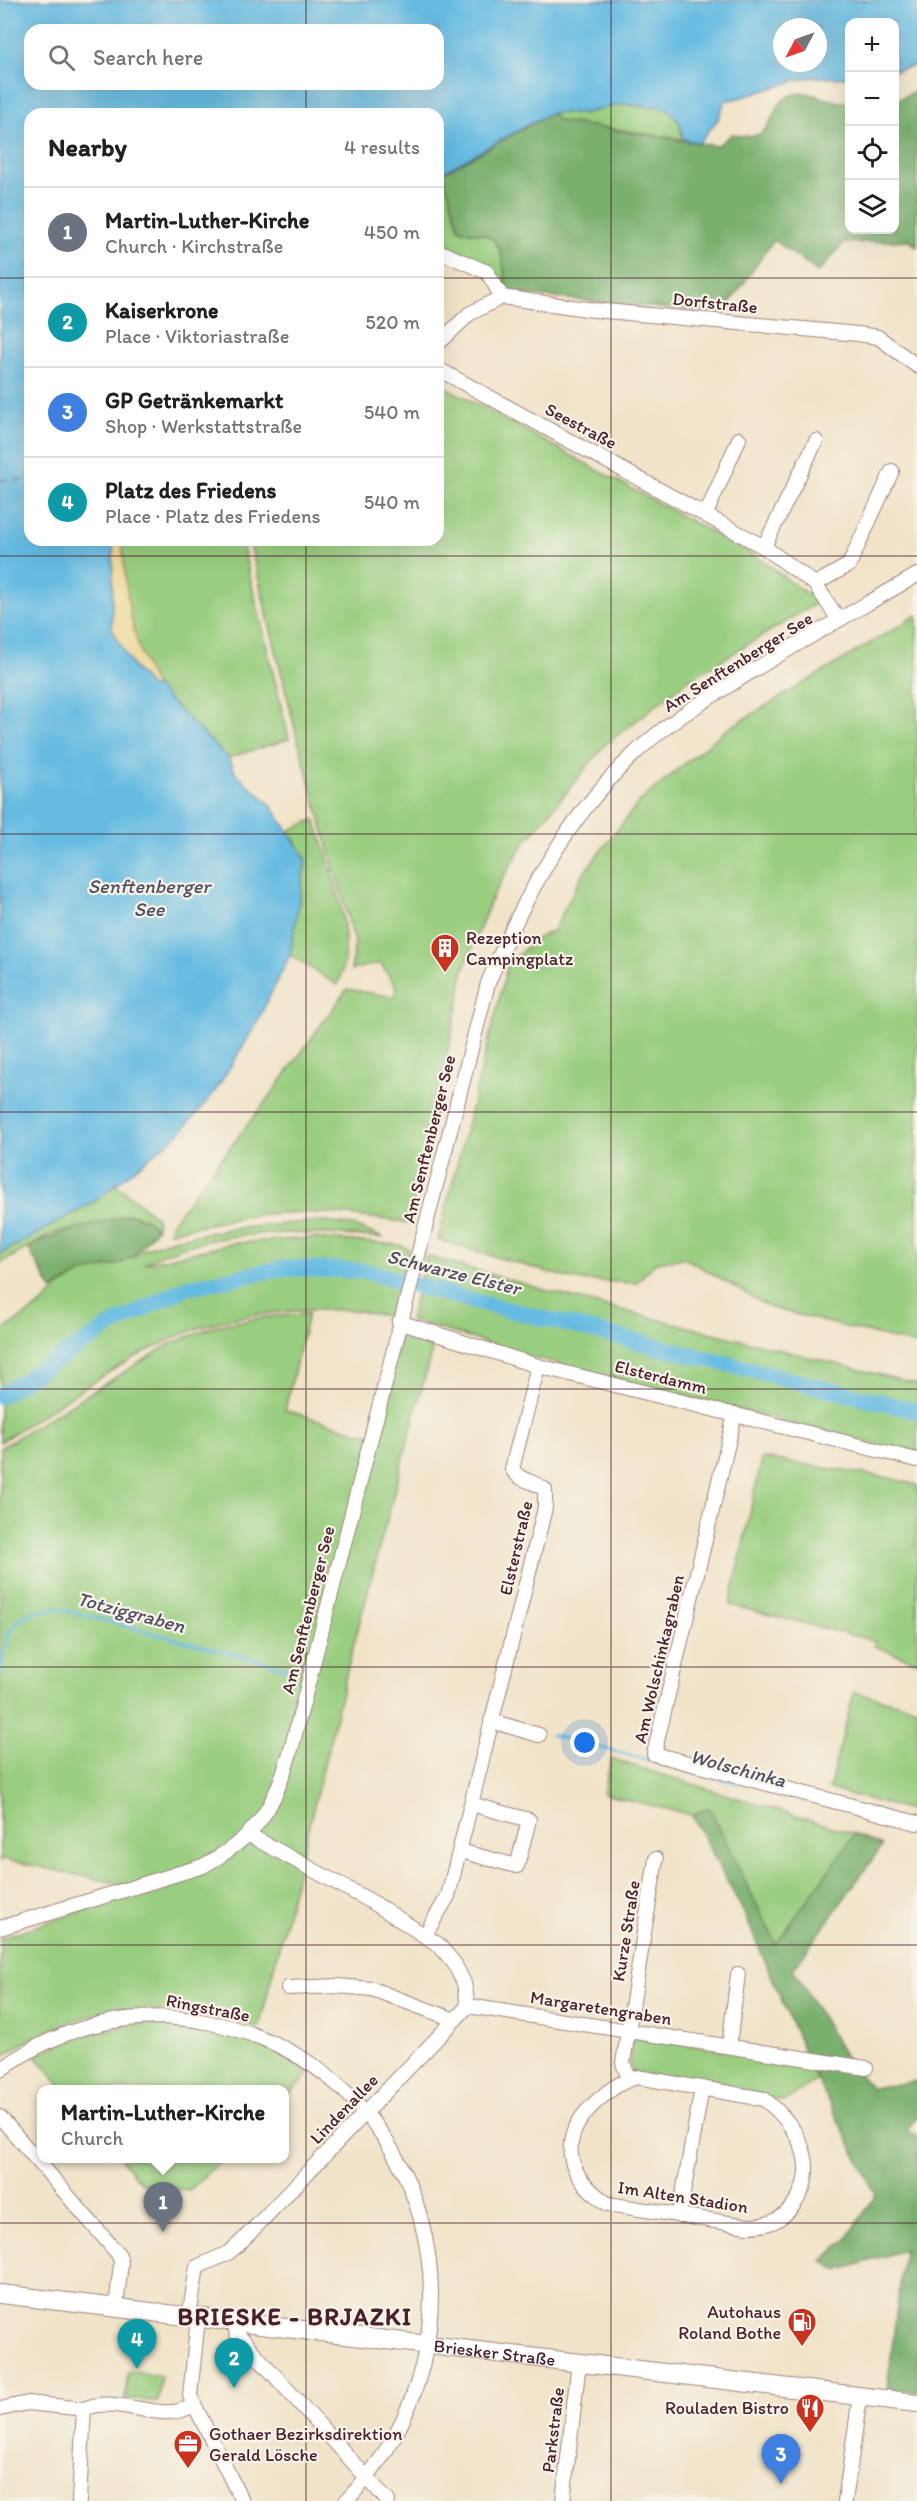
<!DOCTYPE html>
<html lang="en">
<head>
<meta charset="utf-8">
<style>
	body { margin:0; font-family:Itim,sans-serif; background:#f6f6f6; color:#202124 }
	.controls { position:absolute; right:18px; top:18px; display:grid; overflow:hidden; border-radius:12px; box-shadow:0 6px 24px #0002 }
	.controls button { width:54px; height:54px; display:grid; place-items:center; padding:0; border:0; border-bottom:2px solid #e0e0e0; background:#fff; color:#202124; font:30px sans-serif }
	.compass { position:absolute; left:773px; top:18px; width:54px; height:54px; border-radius:50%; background:#fff; box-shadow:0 6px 24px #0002; rotate:229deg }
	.you { position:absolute; left:585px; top:1743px; width:21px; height:21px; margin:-15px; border:4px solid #fff; border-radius:50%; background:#1a73e8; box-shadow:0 0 0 9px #1a73e833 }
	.badge { display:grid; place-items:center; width:39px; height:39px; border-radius:50%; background:#c8321e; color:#fff; font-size:20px; font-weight:700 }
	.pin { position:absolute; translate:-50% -50px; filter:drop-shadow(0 2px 3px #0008) }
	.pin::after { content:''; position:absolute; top:32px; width:21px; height:18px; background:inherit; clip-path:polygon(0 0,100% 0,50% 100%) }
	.popup { position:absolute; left:37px; top:2085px; width:252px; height:78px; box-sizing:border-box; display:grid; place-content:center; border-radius:12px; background:#fff; filter:drop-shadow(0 2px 4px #0005); font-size:20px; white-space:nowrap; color:#757577 }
	.popup b { font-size:22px; color:#202124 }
	.popup::after { content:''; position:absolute; left:50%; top:100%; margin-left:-12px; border:12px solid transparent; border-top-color:#fff }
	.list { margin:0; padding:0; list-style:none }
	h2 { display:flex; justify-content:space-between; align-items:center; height:78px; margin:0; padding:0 24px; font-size:26px }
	h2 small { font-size:20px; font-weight:400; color:#757577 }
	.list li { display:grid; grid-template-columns:39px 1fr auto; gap:18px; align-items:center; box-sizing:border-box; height:90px; padding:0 24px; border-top:2px solid #e0e0e0 }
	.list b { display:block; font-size:22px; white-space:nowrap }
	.list p { margin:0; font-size:20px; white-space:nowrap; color:#757577 }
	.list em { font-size:20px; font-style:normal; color:#757577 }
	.icon { flex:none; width:33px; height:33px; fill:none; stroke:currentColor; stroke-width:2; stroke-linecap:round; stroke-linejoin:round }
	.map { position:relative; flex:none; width:917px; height:2501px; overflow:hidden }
	.search { position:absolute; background:#fff; box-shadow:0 6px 24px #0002; left:24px; top:24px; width:420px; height:66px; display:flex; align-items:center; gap:15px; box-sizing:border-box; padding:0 21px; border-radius:18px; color:#757577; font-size:22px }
	.panel { position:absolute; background:#fff; box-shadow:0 6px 24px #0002; left:24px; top:108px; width:420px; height:438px; border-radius:18px }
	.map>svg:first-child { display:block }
</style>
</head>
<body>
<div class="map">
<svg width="917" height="2501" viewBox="0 0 917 2501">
	<rect width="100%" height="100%" fill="#f7f3e8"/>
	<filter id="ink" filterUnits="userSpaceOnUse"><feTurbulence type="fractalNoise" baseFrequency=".0167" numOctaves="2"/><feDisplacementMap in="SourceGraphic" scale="12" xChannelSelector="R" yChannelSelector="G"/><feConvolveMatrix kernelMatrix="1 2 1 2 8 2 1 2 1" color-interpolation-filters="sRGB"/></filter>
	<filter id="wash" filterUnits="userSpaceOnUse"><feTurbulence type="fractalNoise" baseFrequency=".008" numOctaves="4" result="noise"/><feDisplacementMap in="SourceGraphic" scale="24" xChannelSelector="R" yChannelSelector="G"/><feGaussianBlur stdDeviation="1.35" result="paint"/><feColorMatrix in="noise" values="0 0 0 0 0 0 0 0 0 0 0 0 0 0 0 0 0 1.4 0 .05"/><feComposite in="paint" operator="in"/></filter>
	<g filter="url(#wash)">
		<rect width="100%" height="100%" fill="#f0e3c8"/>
		<!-- green -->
		<g fill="#99cd7f" stroke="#727655" stroke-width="1.5">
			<path d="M622,104L667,108L680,123L683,139L558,121L552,113H585Z"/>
			<path d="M443,173L459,228C467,233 473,232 482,234C506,240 504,273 506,293L489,265L438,244V175Z"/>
			<path d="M438,383L757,557L807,594L815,584L825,598L687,681L605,745L523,845L493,895L463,971L460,996L409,1223C361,1216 313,1209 265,1214C233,1218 201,1226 169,1232L172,1222L273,1092L347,989L394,997L397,987L380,963L351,970L355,942L297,737L249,540H438Z"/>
			<path d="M122,540H241L289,739L228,758C204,735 177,712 156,687C128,651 125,584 122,540Z"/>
			<path d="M917,615V1345L771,1308L685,1258L656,1262L636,1283L575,1280L438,1240L508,964L536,939L554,930L582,875L639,802L724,731Z"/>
			<path d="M315,819C329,866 360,938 337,985L290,955L306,859L288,831Z"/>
			<path d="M116,1184L156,1217L157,1228L145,1219L130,1214L103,1223L51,1234L0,1264V1254L94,1202Z"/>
			<path d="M318,1221L351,1225L384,1238C306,1232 214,1225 143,1264L234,1243L313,1238L401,1245L409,1249L390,1315C377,1316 363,1311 350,1310C312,1309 273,1311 236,1318C159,1331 67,1400 0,1442V1332L41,1305L59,1287L82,1273L133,1257L143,1249L174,1239L229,1229Z"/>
			<path d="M426,1256L573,1298L917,1384V1455L540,1359L410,1320Z"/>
			<path d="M308,1314L285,1410L377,1437L402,1330L434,1342L352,1651L259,2028C166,2000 81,1999 0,2059V1938L128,1896L121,1884L2,1859L0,1863V1448L170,1344L215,1326L265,1317Z"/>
			<path d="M762,1458L890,1478L917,1485V1662L874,1646L875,1641L730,1605Z"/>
			<path d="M854,1692L917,1708V1812L829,1789Z"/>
			<path d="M611,1759L855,1834L776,1945L709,1808L692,1815L603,1794Z"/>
			<path d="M156,2022L217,2030L276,2052L310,2073L285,2098L284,2090L64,2089L35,2055C80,2034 107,2028 156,2022Z"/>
			<path d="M635,2037L809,2063L817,2079L785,2101L633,2072L629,2063L632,2040Z"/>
			<path d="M121,2159H222L189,2191L142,2184Z"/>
			<path d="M128,2371L161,2376L158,2402L125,2398Z"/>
		</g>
		<!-- forest -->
		<g fill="#7ab06e" stroke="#62684c" stroke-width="1.5">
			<path d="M917,90V247L909,240L844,243L818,272L774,240L722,314L506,293C504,273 506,240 482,234C473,232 467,233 459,228L443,173L552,113L558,121L717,146L732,134C781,147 763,103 795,94C813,89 831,105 849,102L850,230H894L895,101Z"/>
			<path d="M130,1214L145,1219L157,1228L132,1257L120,1264L82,1273L52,1290L28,1248C60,1229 95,1226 130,1214Z"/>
			<path d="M709,1807L776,1944L855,1834L882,1846L793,1969L847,2060L871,2088L917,2081V2117L907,2130L917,2137V2392L887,2389L904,2250L838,2271L822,2261L846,2240L876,2195L809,2063L744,1913L692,1815Z"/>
		</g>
		<!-- sand -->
		<path fill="#eeda9e" stroke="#9c7c64" stroke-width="1.5" d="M113,540H122C126,592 130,639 155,686L152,689L133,667L112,629Z"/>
		<!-- water -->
		<path fill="#66bbe2" stroke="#586d86" stroke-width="1.5" fill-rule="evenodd" d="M0,0H917V65L895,71L894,22H850L849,77C836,79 817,76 807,78C779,84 753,96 725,101L718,119L699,143L683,139L680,123L667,108L622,104L585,113H550L438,175V114H30V540H113L112,629L133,667L152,688L155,686L228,758L237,775L271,805L306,859L290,955L253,1030L214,1093L181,1132L94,1202L0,1254ZM782,27H818V63H782ZM30,30H438V84H30Z"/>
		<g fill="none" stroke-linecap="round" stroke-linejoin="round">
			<!-- stream -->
			<g stroke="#66bbe2" stroke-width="3">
				<path d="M0,1674C7,1629 11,1610 61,1609L294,1670"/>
				<path d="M551,1735L738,1783"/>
				<path d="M892,1824L917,1830"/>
			</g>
			<!-- river -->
			<path stroke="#66bbe2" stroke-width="16" d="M0,1396L107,1328L185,1288L283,1268L365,1271L473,1301L917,1411"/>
			<!-- ferry -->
			<path stroke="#524e62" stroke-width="1.5" stroke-dasharray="8 6" stroke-linecap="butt" d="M0,480H30"/>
		</g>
	</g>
	<g filter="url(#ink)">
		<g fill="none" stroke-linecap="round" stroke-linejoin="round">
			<!-- minor casing -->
			<g stroke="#9d817a" stroke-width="16">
				<g id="minor">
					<path d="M438,251L487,272L502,297"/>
					<path d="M438,344L469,314L502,297L594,310L858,334L878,337L917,366"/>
					<path d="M438,369L764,547L815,584L839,620"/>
					<path d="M706,514L739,439"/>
					<path d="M764,547L816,441"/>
					<path d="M815,584L849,565L892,471"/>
					<path d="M399,1322L538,1366L917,1460"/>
					<path d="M735,1414L654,1754L917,1823"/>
					<path d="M491,1721L539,1735"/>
					<path d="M249,1835L374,1903L439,1945L454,1963L464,1983L468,2006"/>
					<path d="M460,1851L517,1866L529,1820L471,1804"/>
					<path d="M0,1928L203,1866C260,1835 274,1807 292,1746L488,983C522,901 565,821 630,758C660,728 697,705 733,683C793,645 855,611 917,575"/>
					<path d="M425,1935L448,1896L545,1508V1490C534,1480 520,1482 512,1469L538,1366"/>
					<path d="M288,1988L338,1986L372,1989L455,2020"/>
					<path d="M468,2006L866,2068"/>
					<path d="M729,2046L738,1974"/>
					<path d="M0,2070C60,2026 132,2008 206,2022C434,2065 503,2341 346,2501"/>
					<path d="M637,2077L764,2099C797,2125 821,2165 795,2203C782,2221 768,2226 747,2226L608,2204C565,2175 556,2138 597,2101C609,2090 621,2081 637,2077Z"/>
					<path d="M629,2079L623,2063L656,1859"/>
					<path d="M0,2117L119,2255L121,2263L116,2307"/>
					<path d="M679,2216L702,2088"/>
					<path d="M189,2317L197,2267L228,2253L239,2244L468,2006"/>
					<path d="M198,2318L190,2396L242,2501"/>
					<path d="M234,2322L237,2334L388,2501"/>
					<path d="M0,2409L28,2403L84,2409"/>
					<path d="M84,2409C117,2393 162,2426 193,2405"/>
					<path d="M79,2501L84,2409"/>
					<path d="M563,2501L579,2362"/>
					<path d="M845,2501L860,2396"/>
				</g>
			</g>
			<!-- major casing -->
			<g stroke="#9d817a" stroke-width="20">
				<g id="major">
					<path id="s1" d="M0,2294L917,2403"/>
				</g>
			</g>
			<!-- minor -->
			<use href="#minor" stroke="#fff" stroke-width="14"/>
			<!-- major -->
			<use href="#major" stroke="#fff" stroke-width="18"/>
		</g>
	</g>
	<!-- grid -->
	<path fill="none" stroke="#4a1f2b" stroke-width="1.5" stroke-opacity="0.55" d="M306,0V30M611,0V2501M306,84V114M0,278H30M438,278H917M306,540V2501M0,556H917M0,834H917M0,1112H917M0,1389H917M0,1667H917M0,1945H917M0,2223H917"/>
	<!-- icons -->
	<defs>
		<g id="building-pin" transform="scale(1.5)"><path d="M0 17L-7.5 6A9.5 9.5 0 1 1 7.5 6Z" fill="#c8321e" stroke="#f7f3e8"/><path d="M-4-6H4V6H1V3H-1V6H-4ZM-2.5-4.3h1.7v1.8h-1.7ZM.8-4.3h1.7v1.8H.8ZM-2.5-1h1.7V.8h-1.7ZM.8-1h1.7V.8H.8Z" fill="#fff"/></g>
		<g id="fuel-pin" transform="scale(1.5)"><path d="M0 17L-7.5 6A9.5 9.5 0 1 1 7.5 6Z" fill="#c8321e" stroke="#f7f3e8"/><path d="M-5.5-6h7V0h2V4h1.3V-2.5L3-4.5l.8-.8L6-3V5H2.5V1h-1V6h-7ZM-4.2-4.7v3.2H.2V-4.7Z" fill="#fff"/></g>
		<g id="restaurant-pin" transform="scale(1.5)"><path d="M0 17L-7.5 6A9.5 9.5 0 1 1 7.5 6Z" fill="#c8321e" stroke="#f7f3e8"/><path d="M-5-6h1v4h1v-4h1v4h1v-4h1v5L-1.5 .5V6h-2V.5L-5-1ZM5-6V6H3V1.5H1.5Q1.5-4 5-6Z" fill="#fff"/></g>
		<g id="office-pin" transform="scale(1.5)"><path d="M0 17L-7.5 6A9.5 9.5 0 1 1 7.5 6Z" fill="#c8321e" stroke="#f7f3e8"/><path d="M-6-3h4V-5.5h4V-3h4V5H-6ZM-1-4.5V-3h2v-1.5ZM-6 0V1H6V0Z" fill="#fff"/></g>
	</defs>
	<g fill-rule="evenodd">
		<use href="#building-pin" x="445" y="948"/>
		<use href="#fuel-pin" x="802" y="2322"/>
		<use href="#restaurant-pin" x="810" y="2408"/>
		<use href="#office-pin" x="188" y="2444"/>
	</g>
	<g text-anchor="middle" stroke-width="4.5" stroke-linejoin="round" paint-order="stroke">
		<!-- street labels -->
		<g font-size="18" fill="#4a1f2b" stroke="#f7f3e8">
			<text transform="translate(715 303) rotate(6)" y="6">Dorfstraße</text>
			<text transform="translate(581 426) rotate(28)" y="6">Seestraße</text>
			<text transform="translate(738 662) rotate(-32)" y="6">Am Senftenberger See</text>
			<text transform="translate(429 1139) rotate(-76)" y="6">Am Senftenberger See</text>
			<text transform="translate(661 1377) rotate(14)" y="6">Elsterdamm</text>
			<text transform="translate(516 1548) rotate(-77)" y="6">Elsterstraße</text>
			<text transform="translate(308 1610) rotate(-76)" y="6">Am Senftenberger See</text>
			<text transform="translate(659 1659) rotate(-77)" y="6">Am Wolschinkagraben</text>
			<text transform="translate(626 1931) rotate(-81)" y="6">Kurze Straße</text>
			<text transform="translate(208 2008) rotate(11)" y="6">Ringstraße</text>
			<text transform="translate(601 2008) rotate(9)" y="6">Margaretengraben</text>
			<text transform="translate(344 2109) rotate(-46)" y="6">Lindenallee</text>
			<text transform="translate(683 2197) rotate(9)" y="6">Im Alten Stadion</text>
			<text dy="6" stroke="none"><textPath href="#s1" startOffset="498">Briesker Straße</textPath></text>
			<text transform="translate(553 2430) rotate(-83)" y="6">Parkstraße</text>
		</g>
		<!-- poi labels -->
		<g font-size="18" fill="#4a1f2b" stroke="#f7f3e8" text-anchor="start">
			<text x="466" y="944">Rezeption<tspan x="466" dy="21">Campingplatz</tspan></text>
			<text x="781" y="2318" text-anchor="end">Autohaus<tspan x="781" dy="21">Roland Bothe</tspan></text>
			<text x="789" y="2414" text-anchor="end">Rouladen Bistro</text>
			<text x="209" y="2440">Gothaer Bezirksdirektion<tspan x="209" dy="21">Gerald Lösche</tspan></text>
		</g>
		<!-- water labels -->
		<g font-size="20" font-style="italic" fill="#524e62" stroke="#f7f3e8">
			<text x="149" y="893">Senftenberger<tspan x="149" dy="23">See</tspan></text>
			<text transform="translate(454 1272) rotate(14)" y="7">Schwarze Elster</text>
			<text transform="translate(131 1612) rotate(15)" y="7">Totziggraben</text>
			<text transform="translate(738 1768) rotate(15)" y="7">Wolschinka</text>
		</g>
		<!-- district labels -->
		<g font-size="24" font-weight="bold" letter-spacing="1.5" fill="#4a1f2b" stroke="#f7f3e8">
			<text x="295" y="2325">BRIESKE - BRJAZKI</text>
		</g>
	</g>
</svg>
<div class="controls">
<button>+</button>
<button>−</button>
<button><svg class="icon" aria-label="locate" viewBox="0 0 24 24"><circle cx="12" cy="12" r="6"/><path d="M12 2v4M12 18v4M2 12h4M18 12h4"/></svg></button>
<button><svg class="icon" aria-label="layers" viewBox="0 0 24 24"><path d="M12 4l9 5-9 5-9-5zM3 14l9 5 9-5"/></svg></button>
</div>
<svg class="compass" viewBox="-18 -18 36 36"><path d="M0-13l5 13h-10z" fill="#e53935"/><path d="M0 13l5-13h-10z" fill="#757577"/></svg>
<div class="you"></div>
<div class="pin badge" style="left:163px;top:2232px;background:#6b7280">1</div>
<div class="popup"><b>Martin-Luther-Kirche</b>Church</div>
<div class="pin badge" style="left:234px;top:2388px;background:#0f9aa8">2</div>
<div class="pin badge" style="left:781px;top:2484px;background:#3f7fe0">3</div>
<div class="pin badge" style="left:137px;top:2369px;background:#0f9aa8">4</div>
<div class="search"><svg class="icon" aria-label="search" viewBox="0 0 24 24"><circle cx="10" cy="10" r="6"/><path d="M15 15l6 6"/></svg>Search here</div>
<section class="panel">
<h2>Nearby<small>4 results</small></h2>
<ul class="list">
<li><span class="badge" style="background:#6b7280">1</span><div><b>Martin-Luther-Kirche</b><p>Church · Kirchstraße</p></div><em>450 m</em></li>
<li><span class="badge" style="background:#0f9aa8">2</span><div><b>Kaiserkrone</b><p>Place · Viktoriastraße</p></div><em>520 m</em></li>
<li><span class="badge" style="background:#3f7fe0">3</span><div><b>GP Getränkemarkt</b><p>Shop · Werkstattstraße</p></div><em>540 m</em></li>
<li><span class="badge" style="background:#0f9aa8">4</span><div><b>Platz des Friedens</b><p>Place · Platz des Friedens</p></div><em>540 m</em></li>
</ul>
</section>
</div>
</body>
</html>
